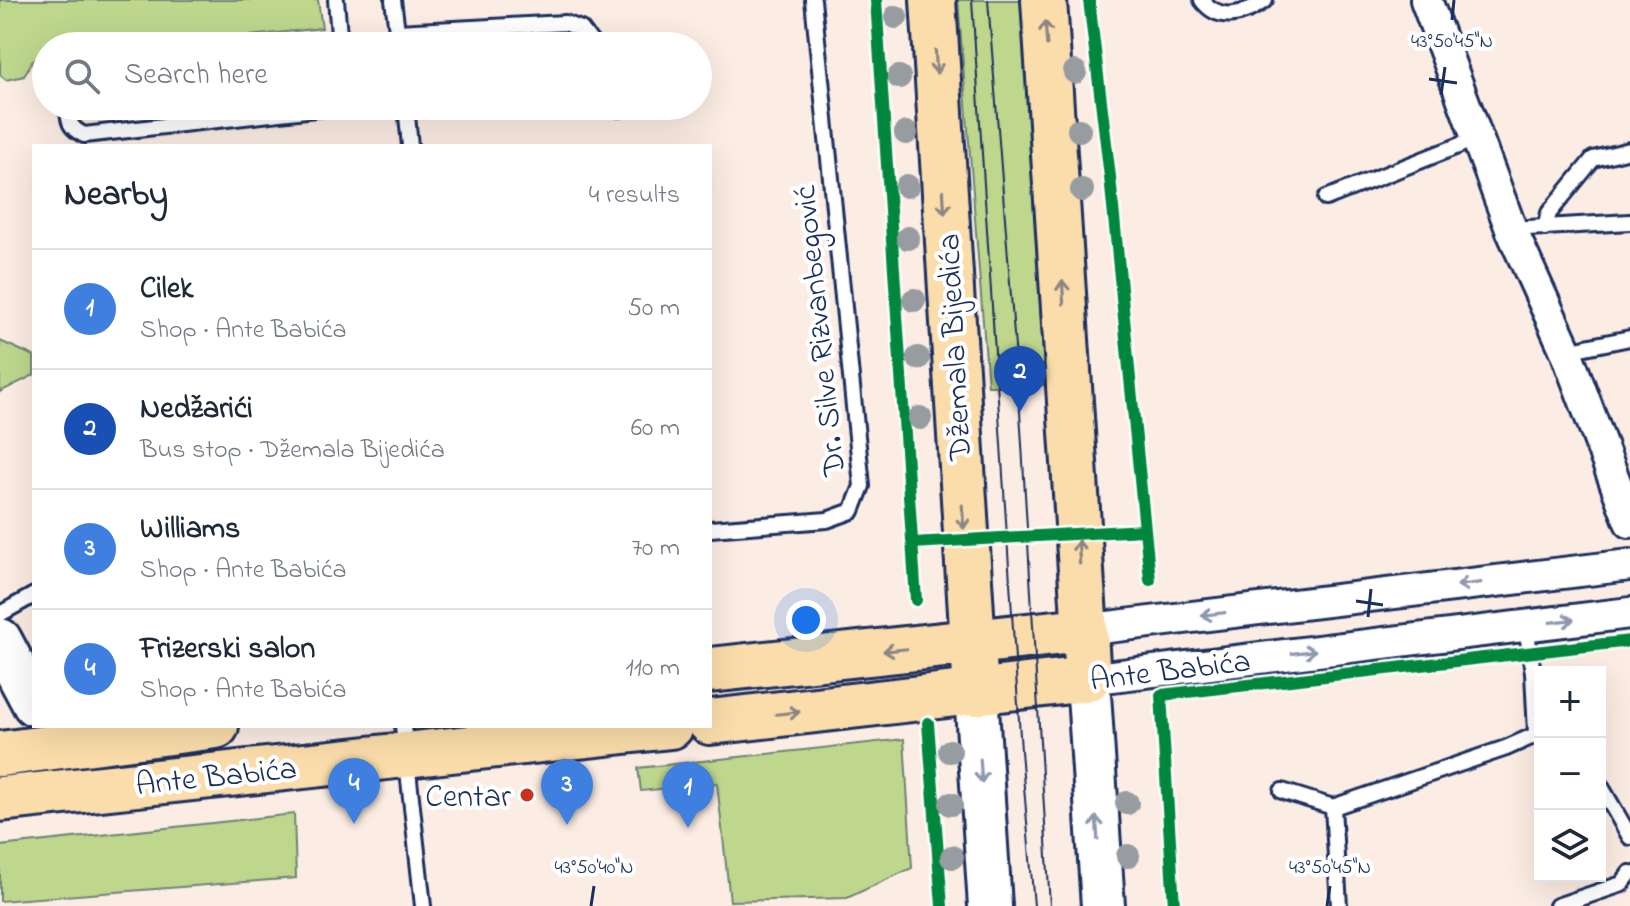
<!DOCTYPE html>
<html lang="en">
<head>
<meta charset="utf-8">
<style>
	body { margin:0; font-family:"Indie Flower",sans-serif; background:#f2f2f3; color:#1f2937 }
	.controls { position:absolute; right:24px; bottom:24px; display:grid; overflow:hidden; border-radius:0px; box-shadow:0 8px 32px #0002 }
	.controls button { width:72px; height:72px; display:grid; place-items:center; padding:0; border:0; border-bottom:2px solid #e0e1e3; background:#fff; color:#1f2937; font:40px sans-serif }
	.you { position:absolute; left:806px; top:620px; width:28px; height:28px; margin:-20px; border:6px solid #fff; border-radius:50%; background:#1a73e8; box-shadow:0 0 0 12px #1a73e833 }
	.badge { display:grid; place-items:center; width:52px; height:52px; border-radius:50%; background:#c8321e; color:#fff; font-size:26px; font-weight:700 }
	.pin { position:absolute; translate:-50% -66px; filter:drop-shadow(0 2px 4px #0008) }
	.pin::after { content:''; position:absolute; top:42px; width:28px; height:24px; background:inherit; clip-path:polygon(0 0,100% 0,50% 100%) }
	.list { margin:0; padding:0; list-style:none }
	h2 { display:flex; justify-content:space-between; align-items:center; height:104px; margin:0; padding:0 32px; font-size:34px }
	h2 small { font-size:26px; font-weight:400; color:#747a83 }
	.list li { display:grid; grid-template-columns:52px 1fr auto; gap:24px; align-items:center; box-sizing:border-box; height:120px; padding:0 32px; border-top:2px solid #e0e1e3 }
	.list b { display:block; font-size:30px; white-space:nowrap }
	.list p { margin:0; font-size:26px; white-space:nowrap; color:#747a83 }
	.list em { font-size:26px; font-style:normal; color:#747a83 }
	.icon { flex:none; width:44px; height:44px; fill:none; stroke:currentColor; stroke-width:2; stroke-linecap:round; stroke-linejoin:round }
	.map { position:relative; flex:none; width:1630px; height:906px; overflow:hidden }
	.search { position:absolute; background:#fff; box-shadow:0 8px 32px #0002; left:32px; top:32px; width:680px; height:88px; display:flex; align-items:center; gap:20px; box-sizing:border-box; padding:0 28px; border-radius:44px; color:#747a83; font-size:30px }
	.panel { position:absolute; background:#fff; box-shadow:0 8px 32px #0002; left:32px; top:144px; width:680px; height:584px; border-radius:0px }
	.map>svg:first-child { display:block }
</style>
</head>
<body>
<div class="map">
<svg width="1630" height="906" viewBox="0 0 1630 906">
	<rect width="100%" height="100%" fill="#fcede4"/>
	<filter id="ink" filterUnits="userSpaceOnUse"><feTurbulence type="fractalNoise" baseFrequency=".0125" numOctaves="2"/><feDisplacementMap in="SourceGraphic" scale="16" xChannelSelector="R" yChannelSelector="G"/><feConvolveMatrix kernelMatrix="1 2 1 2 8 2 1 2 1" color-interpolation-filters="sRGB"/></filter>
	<g filter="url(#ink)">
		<!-- green -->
		<g fill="#bed78d" stroke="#6c8376" stroke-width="2">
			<path d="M0,0H318L322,28L159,46H46V59L33,60L24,76L6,80L0,75Z"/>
			<path d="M958,0H1021L1045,385L988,386Z"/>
			<path d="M0,341L34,356V375L0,392Z"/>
			<path d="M904,739L912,868L847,898L730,901L717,783L641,791L638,768Z"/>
			<path d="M294,814L296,878L0,901V846Z"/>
		</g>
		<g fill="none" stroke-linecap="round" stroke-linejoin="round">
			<!-- lane casing -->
			<g stroke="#1b2f5e" stroke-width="20">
				<g id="lane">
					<path d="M336,0L340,46"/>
					<path d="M393,0L399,46"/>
					<path d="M1202,0C1219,23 1245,15 1265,0"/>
					<path d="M397,32L565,23L581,29L594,46"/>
					<path d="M68,106C68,122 70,128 84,135L342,106"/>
					<path d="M406,106L410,146"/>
					<path d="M618,106L619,109"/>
					<path d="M1326,198L1478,138"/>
					<path d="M1545,228L1549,213L1593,159L1630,150"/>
					<path d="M1511,229L1630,222"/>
					<path d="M1566,351L1630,338"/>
					<path d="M710,529L827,520L852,511L862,486L813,0"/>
					<path d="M0,614L34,595"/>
					<path d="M1526,626L1533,673L1536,733"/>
					<path d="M403,726L423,906"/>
					<path d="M1600,785L1630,837"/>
					<path d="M1282,791L1333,807"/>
					<path d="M1339,906L1333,807L1506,748L1540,733"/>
					<path d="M1557,906L1622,884L1630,873"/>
				</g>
			</g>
			<!-- street casing -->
			<g stroke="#1b2f5e" stroke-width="36">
				<g id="street">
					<path d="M1426,0L1511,229L1566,351L1630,522"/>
					<path d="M1083,630L1630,565"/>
					<path d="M1088,679L1630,613"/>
				</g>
			</g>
			<!-- secondary casing -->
			<g stroke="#1b2f5e" stroke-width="48">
				<g id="secondary">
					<path d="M0,640L34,704"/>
					<path d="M1088,679L1103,906"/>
					<path d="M976,693L990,906"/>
				</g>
			</g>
			<!-- primary casing -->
			<g stroke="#1b2f5e" stroke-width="50">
				<g id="primary">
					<path d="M933,0L976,693"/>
					<path d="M710,670L1083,630"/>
					<path d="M710,722L1088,679L1044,0"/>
					<path d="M0,754L216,726"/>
					<path d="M0,799L671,726"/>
				</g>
			</g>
			<!-- lane -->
			<use href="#lane" stroke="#fff" stroke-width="14"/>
			<!-- street -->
			<use href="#street" stroke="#fff" stroke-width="30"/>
			<!-- secondary -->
			<use href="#secondary" stroke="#fff" stroke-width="42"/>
			<!-- primary -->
			<use href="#primary" stroke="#fbddab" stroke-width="44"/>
			<!-- tram -->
			<g stroke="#1b2f5e" stroke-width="2">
				<path d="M972,0L1021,751L1034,906"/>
				<path d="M988,0L1020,412L1050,906"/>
			</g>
			<!-- cycleway casing -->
			<g stroke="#fff" stroke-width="17">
				<g id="cycleway">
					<path d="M876,0L916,600"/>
					<path d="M1089,0L1110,177L1150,580"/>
					<path d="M913,543L1144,530"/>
					<path d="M928,723L942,906"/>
					<path d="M1174,906L1161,695L1630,641"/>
				</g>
			</g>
			<!-- cycleway -->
			<use href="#cycleway" stroke="#00873e" stroke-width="12"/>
		</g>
		<!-- trees -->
		<g fill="#979ca1">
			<circle cx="896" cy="17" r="12"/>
			<circle cx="1075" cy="72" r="12"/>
			<circle cx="899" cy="77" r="12"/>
			<circle cx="1079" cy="130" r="12"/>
			<circle cx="906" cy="133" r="12"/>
			<circle cx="907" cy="186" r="12"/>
			<circle cx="1082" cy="190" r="12"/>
			<circle cx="908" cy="238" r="12"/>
			<circle cx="914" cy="300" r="12"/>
			<circle cx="918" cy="358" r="12"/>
			<circle cx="920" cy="418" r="12"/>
			<circle cx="950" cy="751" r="12"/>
			<circle cx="1127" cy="803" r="12"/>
			<circle cx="951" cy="804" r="12"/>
			<circle cx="1128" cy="856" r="12"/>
			<circle cx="952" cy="857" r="12"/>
		</g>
		<!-- one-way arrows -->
		<defs><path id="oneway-shaft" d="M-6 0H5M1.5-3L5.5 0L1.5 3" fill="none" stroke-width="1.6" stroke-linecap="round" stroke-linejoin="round" transform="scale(2)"/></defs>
		<g stroke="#8b8684">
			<use href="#oneway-shaft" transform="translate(1046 33) rotate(-94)"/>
			<use href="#oneway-shaft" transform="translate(936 62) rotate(87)"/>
			<use href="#oneway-shaft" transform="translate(944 202) rotate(87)"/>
			<use href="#oneway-shaft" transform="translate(1063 292) rotate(-93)"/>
			<use href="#oneway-shaft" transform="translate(963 517) rotate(86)"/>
			<use href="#oneway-shaft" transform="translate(1079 552) rotate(-93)"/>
			<use href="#oneway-shaft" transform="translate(895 650) rotate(174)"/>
			<use href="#oneway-shaft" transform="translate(788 713) rotate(-6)"/>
		</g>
		<g stroke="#8d97ae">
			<use href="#oneway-shaft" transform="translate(1469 584) rotate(173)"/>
			<use href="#oneway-shaft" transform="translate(1213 614) rotate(173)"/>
			<use href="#oneway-shaft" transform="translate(1562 621) rotate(-7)"/>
			<use href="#oneway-shaft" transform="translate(1304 652) rotate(-7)"/>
			<use href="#oneway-shaft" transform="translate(981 771) rotate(86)"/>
			<use href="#oneway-shaft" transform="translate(1097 828) rotate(-94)"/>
		</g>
	</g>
	<!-- ticks -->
	<path fill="none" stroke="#1b2f5e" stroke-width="3" d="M1452,20L1454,0M1429,79L1457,83M1441,95L1445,67M1356,601L1383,605M1368,617L1371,589M591,906L594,886M1327,906L1330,886"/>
	<!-- markers -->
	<circle fill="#c8321e" stroke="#fff" stroke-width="3" cx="527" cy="795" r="8"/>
	<g text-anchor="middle" stroke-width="8" stroke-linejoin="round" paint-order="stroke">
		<!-- street labels -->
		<g font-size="32" fill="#1b2f5e" stroke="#fff">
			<text transform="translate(818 331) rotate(-96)" y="11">Dr. Silve Rizvanbegović</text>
			<text transform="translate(953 347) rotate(-93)" y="11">Džemala Bijedića</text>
			<text transform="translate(1170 669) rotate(-7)" y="11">Ante Babića</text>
			<text transform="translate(216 775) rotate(-6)" y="11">Ante Babića</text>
		</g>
		<!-- poi labels -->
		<g font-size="32" fill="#1b2f5e" stroke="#fff" text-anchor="end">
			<text x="511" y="806">Centar</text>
		</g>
	</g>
	<g font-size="20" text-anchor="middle" fill="#1b2f5e" stroke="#fff" stroke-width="8" stroke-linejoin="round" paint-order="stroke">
		<text x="1452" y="47">43°50'45"N</text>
		<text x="594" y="873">43°50'40"N</text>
		<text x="1330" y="873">43°50'45"N</text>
	</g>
</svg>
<div class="controls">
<button>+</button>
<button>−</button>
<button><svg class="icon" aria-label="layers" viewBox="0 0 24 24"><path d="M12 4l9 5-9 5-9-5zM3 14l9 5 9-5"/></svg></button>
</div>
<div class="you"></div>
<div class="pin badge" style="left:688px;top:828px;background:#3f7fe0">1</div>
<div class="pin badge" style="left:1020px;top:412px;background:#1a4fb4">2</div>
<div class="pin badge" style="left:567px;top:825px;background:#3f7fe0">3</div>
<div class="pin badge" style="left:354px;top:824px;background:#3f7fe0">4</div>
<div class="search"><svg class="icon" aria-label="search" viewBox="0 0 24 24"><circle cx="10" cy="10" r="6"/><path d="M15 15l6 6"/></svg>Search here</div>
<section class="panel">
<h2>Nearby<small>4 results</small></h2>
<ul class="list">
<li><span class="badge" style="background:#3f7fe0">1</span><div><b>Cilek</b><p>Shop · Ante Babića</p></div><em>50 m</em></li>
<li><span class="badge" style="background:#1a4fb4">2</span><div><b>Nedžarići</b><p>Bus stop · Džemala Bijedića</p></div><em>60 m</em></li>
<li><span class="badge" style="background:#3f7fe0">3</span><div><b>Williams</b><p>Shop · Ante Babića</p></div><em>70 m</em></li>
<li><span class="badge" style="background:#3f7fe0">4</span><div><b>Frizerski salon</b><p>Shop · Ante Babića</p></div><em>110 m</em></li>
</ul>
</section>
</div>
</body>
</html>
